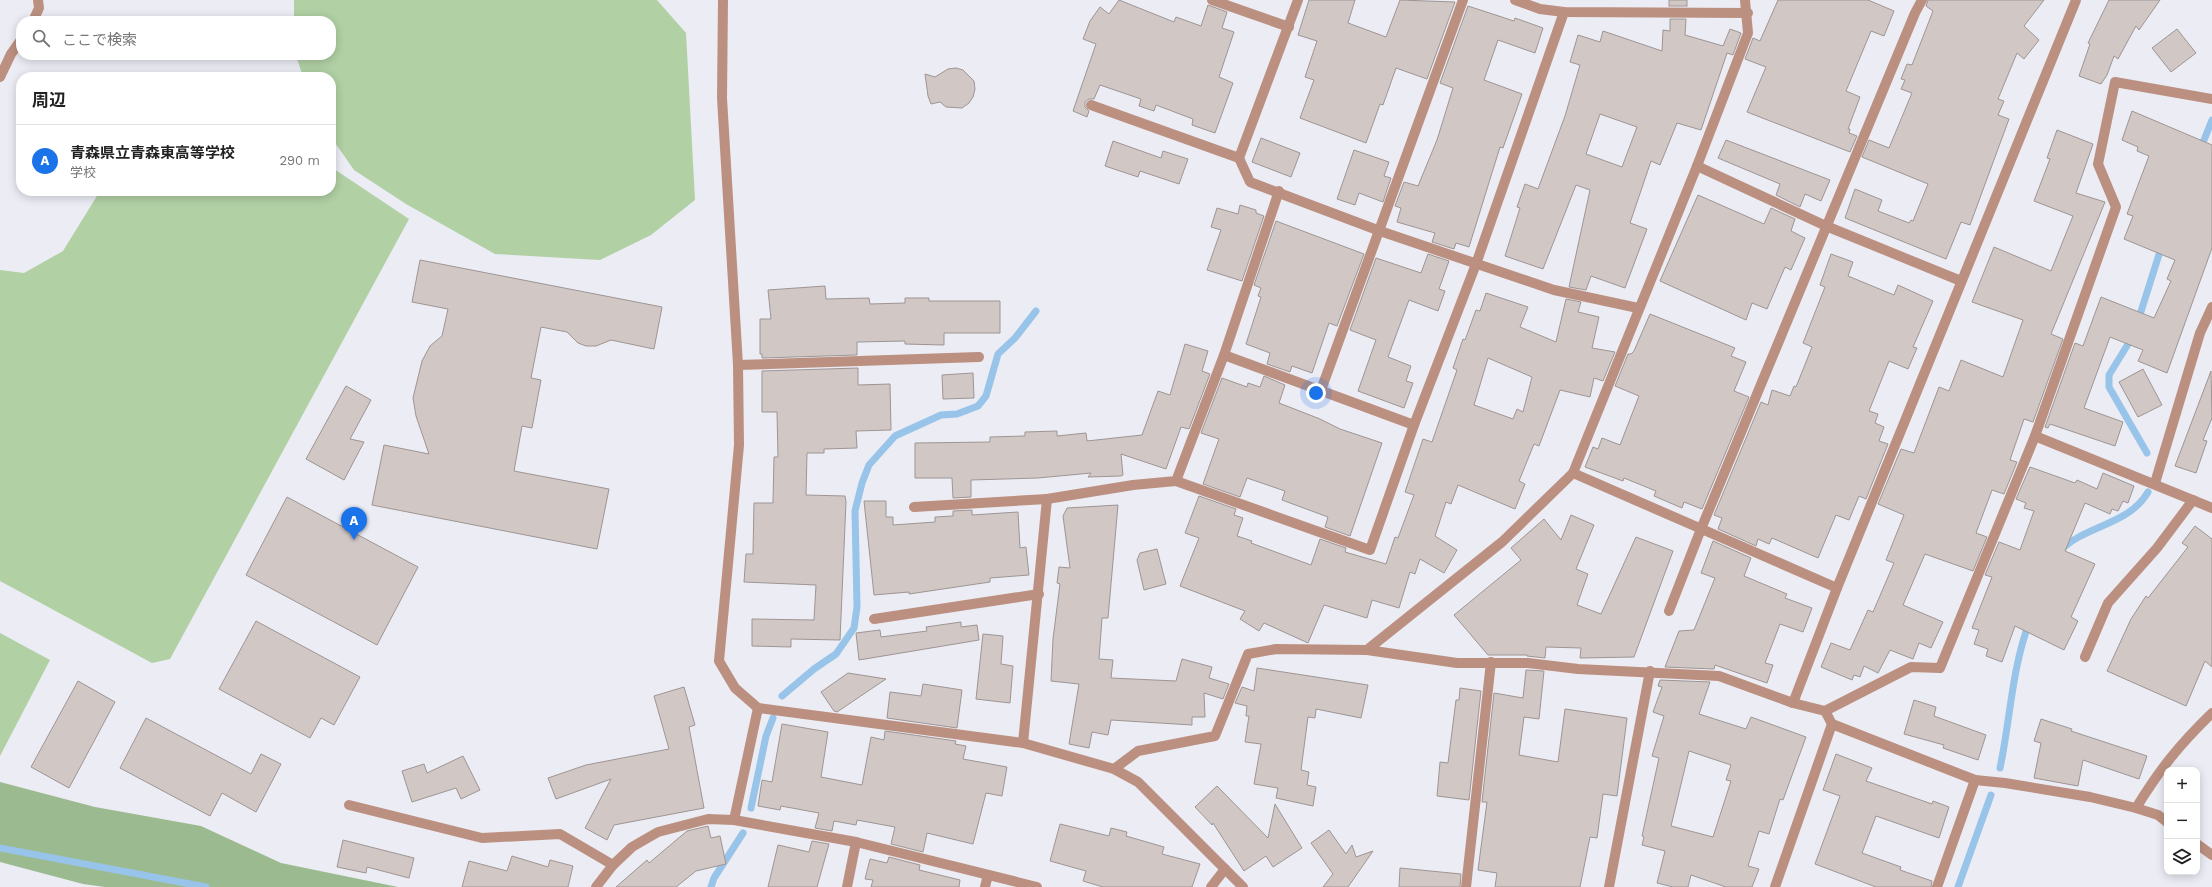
<!DOCTYPE html>
<html lang="ja">
<head>
<meta charset="utf-8">
<style>
	body { margin:0; font-family:"Work Sans","Noto Sans JP",sans-serif; background:#f6f6f6; color:#222 }
	.controls { position:absolute; right:12px; bottom:12px; display:grid; overflow:hidden; border-radius:8px; box-shadow:0 2px 10px #0003 }
	.controls button { width:36px; height:36px; display:grid; place-items:center; padding:0; border:0; border-bottom:1px solid #e0e0e0; background:#fff; color:#222; font:20px sans-serif }
	.you { position:absolute; left:1316px; top:393px; width:14px; height:14px; margin:-10px; border:3px solid #fff; border-radius:50%; background:#1a73e8; box-shadow:0 0 0 6px #1a73e833 }
	.badge { display:grid; place-items:center; width:26px; height:26px; border-radius:50%; background:#1a73e8; color:#fff; font-size:13px; font-weight:700 }
	.pin { position:absolute; translate:-50% -33px; filter:drop-shadow(0 1px 2px #0008) }
	.pin::after { content:''; position:absolute; top:21px; width:14px; height:12px; background:inherit; clip-path:polygon(0 0,100% 0,50% 100%) }
	.list { margin:0; padding:0; list-style:none }
	h2 { display:flex; justify-content:space-between; align-items:center; height:52px; margin:0; padding:0 16px; font-size:17px }
	h2 small { font-size:13px; font-weight:400; color:#767676 }
	.list li { display:grid; grid-template-columns:26px 1fr auto; gap:12px; align-items:center; box-sizing:border-box; height:72px; padding:0 16px; border-top:1px solid #e0e0e0 }
	.list b { display:block; font-size:15px; white-space:nowrap }
	.list p { margin:0; font-size:13px; white-space:nowrap; color:#767676 }
	.list em { font-size:13px; font-style:normal; color:#767676 }
	.icon { flex:none; width:22px; height:22px; fill:none; stroke:currentColor; stroke-width:2; stroke-linecap:round; stroke-linejoin:round }
	.map { position:relative; flex:none; width:2212px; height:887px; overflow:hidden }
	.search { position:absolute; background:#fff; box-shadow:0 2px 10px #0003; left:16px; top:16px; width:320px; height:44px; display:flex; align-items:center; gap:10px; box-sizing:border-box; padding:0 14px; border-radius:16px; color:#767676; font-size:15px }
	.panel { position:absolute; background:#fff; box-shadow:0 2px 10px #0003; left:16px; top:72px; width:320px; height:124px; border-radius:16px }
	.map>svg:first-child { display:block }
</style>
</head>
<body>
<div class="map">
<svg width="2212" height="887" viewBox="0 0 2212 887">
	<rect width="100%" height="100%" fill="#ebecf4"/>
	<!-- green -->
	<g fill="#b1d0a4">
		<path d="M294,0H657L686,33L695,200L651,235L600,260L495,254L406,204L354,170L331,137V77H303L296,55H331V21H294Z"/>
		<path d="M331,167L409,219L170,659L152,663L0,581V270L24,273L63,251L100,191H331Z"/>
		<path d="M0,633L50,660L0,756Z"/>
	</g>
	<!-- forest -->
	<path fill="#9cba8f" d="M0,782L95,807L201,826L281,863L398,887H105L83,884L0,862Z"/>
	<g fill="none" stroke-linecap="round" stroke-linejoin="round">
		<!-- stream -->
		<g stroke="#97c4e8" stroke-width="7">
			<path d="M2200,150L2212,120"/>
			<path d="M2138,321L2162,245"/>
			<path d="M2133,336L2109,375V387L2147,453"/>
			<path d="M2061,550C2086,525 2129,525 2148,492"/>
			<path d="M782,696L814,669L836,654L854,628L857,607L855,511L862,483L869,465L895,436L941,415L957,414L978,406L986,396L998,354L1015,338L1036,311"/>
			<path d="M2000,768C2010,721 2012,668 2029,623"/>
			<path d="M751,808L766,736L773,718"/>
			<path d="M0,848L206,887"/>
			<path d="M711,887L714,878L743,833"/>
			<path d="M1958,887L1991,795"/>
		</g>
	</g>
	<!-- building -->
	<g fill="#d1c8c6" stroke="#9e9593" fill-rule="evenodd">
		<path d="M1119,0L1174,22L1176,17L1201,26L1208,5L1227,12L1222,28L1234,32L1219,77L1233,83L1215,133L1192,125L1193,119L1156,105L1154,111L1139,106L1141,99L1100,85L1094,99H1089L1085,102V107L1089,111L1087,117L1073,111L1096,44L1083,39L1090,21L1100,7L1109,14Z"/>
		<path d="M1309,0H1355L1348,23L1386,37L1400,0L1455,2L1427,79L1396,68L1383,105L1380,104L1366,143L1300,118L1314,80L1305,77L1317,41L1298,35Z"/>
		<rect x="1669" y="0" width="18" height="6"/>
		<path d="M1778,0H1868L1894,11L1884,36L1871,31L1846,91L1860,97L1848,129H1850L1849,133L1857,136L1850,152L1747,112L1766,67L1745,59L1753,38L1760,41Z"/>
		<path d="M1928,0H2044L2024,26L2039,40L2024,59L2017,53L1998,99L2004,101L1998,115L2009,119L1970,225L1961,222L1946,259L1845,218L1855,189L1882,200L1878,211L1909,223L1911,220L1913,221L1928,184L1862,157L1869,140L1889,148L1912,93L1901,89L1905,80L1901,79L1907,64L1912,65L1933,11L1926,6Z"/>
		<path d="M2109,0H2160L2139,30L2136,26L2118,59L2114,56L2107,75L2101,84L2079,76L2090,44L2088,43Z"/>
		<path d="M1468,6L1514,21L1515,18L1543,28L1535,53L1498,40L1484,80L1522,94L1503,148L1500,147L1469,247L1456,243L1454,249L1432,242L1435,233L1397,222L1401,208L1395,206L1404,182L1418,186L1437,140L1453,88L1440,83Z"/>
		<path d="M1670,19H1686L1685,35L1723,46L1730,29L1741,33L1733,55L1727,53L1701,130L1677,123L1660,165L1651,161L1630,223L1647,229L1625,288L1591,276L1586,290L1569,287L1590,190L1576,185L1543,269L1505,256L1520,208L1517,207L1525,184L1538,189L1565,116L1580,65L1570,62L1578,35L1600,42L1603,31L1662,51L1663,30L1670,31ZM1600,114L1637,127L1622,167L1586,154Z"/>
		<path d="M2177,29L2196,53L2171,72L2152,48Z"/>
		<path d="M956,68L963,70L974,81L975,89L973,97L969,103L962,108L946,107L940,102L931,104L928,96L925,74L935,77L948,69Z"/>
		<path d="M2132,111L2212,145V248L2167,373L2138,361L2143,350L2110,337L2084,408L2123,422L2115,446L2050,424L2048,428L2045,427L2075,343L2083,346L2101,297L2154,318L2171,281L2167,279L2175,260L2124,239L2133,216L2127,214L2149,156L2137,151L2138,147L2122,140Z"/>
		<path d="M2057,130L2093,144L2076,193L2105,202L2051,334L2063,339L2033,422L2024,419L2010,460L2017,462L2004,494L1992,490L1976,533L1987,537L1973,571L1925,554L1903,605L1943,622L1931,648L1919,643L1913,659L1890,650L1878,673L1864,666L1860,677L1854,675L1852,680L1821,667L1831,643L1850,650L1868,610L1873,612L1894,563L1886,560L1904,515L1878,504L1901,449L1914,453L1939,387L1949,391L1961,360L2003,377L2023,320L1972,302L1994,247L2051,271L2073,216L2034,201L2050,159L2047,158Z"/>
		<path d="M1261,138L1300,153L1291,177L1252,162Z"/>
		<path d="M1726,140L1830,180L1821,201L1805,194L1800,207L1776,195L1780,184L1718,158Z"/>
		<path d="M1113,141L1161,158L1163,151L1188,159L1179,184L1140,171L1138,177L1105,166Z"/>
		<path d="M1354,150L1389,162L1384,176L1391,178L1383,202L1359,193L1355,205L1337,199Z"/>
		<path d="M1698,195L1764,224L1771,208L1795,219L1791,231L1805,238L1791,270L1785,267L1767,309L1752,303L1746,320L1660,281Z"/>
		<path d="M1240,205L1256,210V213L1264,216L1242,281L1207,270L1221,230L1211,227L1217,208L1238,214Z"/>
		<path d="M1276,221L1364,254L1337,326L1329,323L1312,373L1292,366L1290,372L1267,364L1270,353L1246,344L1261,297L1258,296L1261,288L1254,285Z"/>
		<path d="M1428,254L1449,261L1439,289L1445,291L1438,311L1409,300L1388,357L1411,366L1406,381L1413,383L1404,408L1358,391L1376,340L1350,330L1376,258L1421,273Z"/>
		<path d="M1831,254L1853,262L1848,276L1894,295L1898,285L1933,301L1913,347L1917,348L1908,369L1889,361L1869,411L1878,414L1875,423L1884,427L1879,441L1888,444L1866,499L1859,496L1849,520L1836,515L1818,558L1772,538L1769,544L1758,539L1756,546L1718,529L1722,518L1714,515L1761,402L1768,405L1772,390L1790,396L1794,386L1796,387L1812,347L1803,343L1825,287L1820,285Z"/>
		<path d="M420,260L662,307L654,349L611,340L596,346H586L578,343L567,332L541,327L531,378L541,380L532,428L522,426L514,471L609,489L597,549L372,505L384,445L429,454L416,416L413,398L422,361L430,346L442,336L448,309L412,302Z"/>
		<path d="M825,286L826,299L869,298L870,304L905,303V298H929V301H1000V333H944V345L905,344V341L857,342V355L762,358V354H760V319H771L768,290Z"/>
		<path d="M1486,293L1528,307L1520,327L1556,342L1566,299L1581,302L1578,312L1599,317L1592,348L1615,352L1603,381L1594,378L1590,397L1560,390L1539,446L1534,444L1519,481L1525,484L1515,509L1458,485L1451,504L1446,502L1435,536L1457,550L1444,573L1420,559L1415,574L1410,572L1399,608L1372,600L1367,618L1324,605L1308,643L1264,623L1259,631L1240,619L1245,611L1180,586L1199,538L1185,533L1199,496L1236,509L1234,515L1243,518L1237,536L1252,541L1251,543L1311,565L1320,539L1346,548L1345,552L1386,564L1395,537L1398,538L1414,495L1405,492L1423,439L1432,442L1457,370L1453,368L1463,339L1465,340L1476,310L1480,311ZM1488,358L1532,377L1523,412L1517,409L1513,419L1474,405Z"/>
		<path d="M1650,314L1735,348L1731,356L1746,362L1734,391L1749,397L1702,509L1684,502L1682,508L1654,496L1656,491L1624,478L1623,481L1585,467L1593,447L1598,449L1602,438L1620,445L1639,396L1615,386L1628,354H1631L1634,351Z"/>
		<path d="M1185,344L1208,351L1202,371L1210,374L1189,429L1181,427L1166,469L1121,454L1123,475L1121,476L1088,477L1091,473L1038,478L971,480V497L953,498L952,478H915V443L990,442V437L1025,436V432L1057,431V436L1086,433L1087,441L1142,435L1158,391L1170,395Z"/>
		<path d="M858,368V385L890,384L891,430L856,431L857,448L824,449V453H807L806,495L845,496L846,502L840,640L791,639V647L752,646V619L814,620L816,585L744,582L746,554H753L754,503H773L774,457H778L777,412H762V371Z"/>
		<path d="M2143,369L2162,405L2138,417L2119,382Z"/>
		<path d="M2211,371L2212,418L2203,440L2207,441L2196,473L2175,466Z"/>
		<path d="M973,373L974,398L943,399L942,375Z"/>
		<path d="M1264,376L1285,385L1279,403L1320,419L1340,429L1382,443L1350,536L1325,527L1328,517L1282,500L1285,491L1247,478L1240,497L1203,484L1219,439L1201,433L1222,378L1247,387L1248,383L1260,387Z"/>
		<path d="M346,386L371,400L350,439L364,442L344,480L306,459Z"/>
		<path d="M2030,467L2075,483L2077,480L2097,489L2103,473L2134,486L2128,503L2123,501L2118,511L2112,509L2110,514L2085,503L2065,551L2095,564L2071,617L2078,621L2064,650L2015,626L2002,662L1986,656L1988,649L1974,644L1979,630L1972,628L1992,577L1985,575L1999,542L2020,550L2034,511L2024,508L2026,503L2016,499Z"/>
		<path d="M287,497L418,567L377,645L246,575Z"/>
		<path d="M864,501H886V517H893V525L935,522V517L953,516V511L972,510V515L1018,512L1020,548L1026,547L1029,575L990,578V582L909,594V592L874,595Z"/>
		<path d="M1118,505L1108,618H1102L1099,659L1113,660L1111,678L1176,681L1182,659L1212,667L1209,678L1229,684L1223,699L1204,693L1205,717H1192V725L1111,720L1108,735L1092,732L1089,748L1069,744L1079,684L1051,681L1053,639L1060,584L1057,583L1059,567L1070,568L1063,516L1067,508Z"/>
		<path d="M1571,515L1594,525L1576,569L1588,574L1577,605L1601,614L1636,537L1673,551L1634,657L1580,658L1581,648L1546,647L1545,658L1527,656V655H1488L1454,615L1521,560L1511,548L1544,519L1561,540Z"/>
		<path d="M2195,526L2212,539V667L2205,661L2186,706L2107,671L2131,619L2146,596L2148,598L2188,547L2182,543Z"/>
		<path d="M1713,541L1751,558L1744,576L1787,594L1785,598L1812,608L1803,632L1780,624L1765,663L1773,665L1767,683L1715,665L1714,669L1665,667L1679,631L1694,630L1715,578L1701,573Z"/>
		<path d="M1157,549L1166,584L1144,590L1137,560L1140,553Z"/>
		<path d="M256,621L360,677L334,725L321,718L310,738L219,689Z"/>
		<path d="M961,622V627L977,625L979,640L859,660L856,633L880,630L881,637L927,631L926,627Z"/>
		<path d="M983,634L1003,636L1001,664L1013,666L1010,703L976,699Z"/>
		<path d="M1257,668L1368,685L1361,718L1316,709L1315,718L1308,717L1301,770L1309,772L1307,785L1316,787L1313,806L1276,798L1278,788L1254,784L1261,744L1245,742L1249,716H1246L1247,706L1235,703L1242,687L1254,691Z"/>
		<path d="M1526,670L1544,671L1539,719L1524,717L1519,755L1558,762L1565,709L1627,718L1617,796L1603,794L1597,838L1590,837L1580,887H1495L1497,873L1478,870L1487,802H1482L1494,693L1523,698Z"/>
		<path d="M848,673L886,679L837,712L834,711L821,692Z"/>
		<path d="M1660,680L1710,682L1699,714L1746,729L1751,717L1806,737L1783,800L1780,799L1769,834L1759,831L1748,866L1759,869L1752,887H1726L1691,875L1688,887H1673L1657,883L1665,851L1642,845L1644,837L1642,836L1659,758L1652,756L1664,716L1653,712L1662,687L1658,686ZM1689,751L1731,765L1726,780L1731,781L1713,837L1671,826Z"/>
		<path d="M78,681L115,702L69,788L31,767Z"/>
		<path d="M923,684L962,690L957,728L887,718L890,692L921,696Z"/>
		<path d="M684,687L695,725L689,727L704,808L614,825L607,840L585,828L611,779L556,799L548,778L586,765L669,749L654,696Z"/>
		<path d="M1460,688L1481,691L1469,800L1437,796L1440,762L1448,763L1456,700H1459Z"/>
		<path d="M1914,700L1936,707L1934,716L1986,735L1978,760L1943,748L1944,745L1904,734Z"/>
		<path d="M146,718L251,774L261,754L281,764L256,812L222,793L210,816L120,768Z"/>
		<path d="M2041,719L2072,729L2071,731L2147,756L2139,779L2083,760L2078,786L2034,778L2041,743L2034,741Z"/>
		<path d="M782,724L828,732L821,777L862,785L871,737L884,740L885,731L956,741L955,744L966,746L963,759L1007,767L1002,796L986,793L973,844L927,833L923,852L891,844L895,827L857,820L856,825L834,821L832,831L815,828L819,813L781,806L780,810L758,806L762,780L772,782Z"/>
		<path d="M1836,754L1872,768L1866,781L1932,804L1933,801L1949,807L1939,838L1876,816L1862,853L1901,867L1900,870L1932,881L1931,887H1876L1815,864L1840,796L1823,790Z"/>
		<path d="M463,756L480,790L461,799L456,788L412,802L402,771L424,764L427,773Z"/>
		<path d="M1217,786L1268,838L1275,804L1302,848L1273,867L1266,856L1244,871L1213,823L1212,825L1195,807Z"/>
		<path d="M1060,824L1109,836L1111,828L1127,832L1126,836L1164,847L1162,854L1200,864L1192,887H1103L1083,881L1086,871L1050,861Z"/>
		<path d="M708,826L711,838L720,836L726,864L696,871L676,887H616L647,860L649,863L687,831Z"/>
		<path d="M1329,830L1346,854L1352,845L1356,857L1373,851L1348,887H1323L1333,874L1311,843Z"/>
		<path d="M343,840L414,858L409,878L367,867L366,873L337,867Z"/>
		<path d="M812,841L829,844L817,887H768L778,845L809,852Z"/>
		<path d="M512,856L548,867L550,860L573,866L568,887H462L469,861L507,871Z"/>
		<path d="M889,857L920,865L919,870L960,880L959,887H871L873,880L865,879L870,859L887,863Z"/>
		<path d="M1400,868L1461,874L1460,887H1399Z"/>
	</g>
	<g fill="none" stroke-linecap="round" stroke-linejoin="round">
		<!-- minor -->
		<g stroke="#bc9080" stroke-width="10">
			<path d="M723,0L722,98L738,365L739,445L719,661L735,688L758,708L1023,743L1114,769L1138,782L1243,887"/>
			<path d="M1212,0L1289,27"/>
			<path d="M1298,0L1239,158L1250,182L1380,231L1554,290L1638,308"/>
			<path d="M1515,0L1540,9L1564,12L1748,13"/>
			<path d="M33,21L39,8L38,0"/>
			<path d="M0,77L11,54L21,40"/>
			<path d="M1091,105L1239,158"/>
			<path d="M1697,166L1826,226L1961,281"/>
			<path d="M1224,355L1414,425"/>
			<path d="M738,365L979,357"/>
			<path d="M1321,390L1463,0"/>
			<path d="M2035,436L2212,508"/>
			<path d="M1573,473L1837,588"/>
			<path d="M1176,481L1370,550L1414,425L1476,264L1564,12"/>
			<path d="M2155,483L2200,333L2212,307"/>
			<path d="M914,507L1047,499"/>
			<path d="M1669,611L1701,529L1915,13L1922,0"/>
			<path d="M874,619L1039,594"/>
			<path d="M1367,650L1502,542L1573,473L1697,166L1748,33L1745,0"/>
			<path d="M2085,657L2108,603L2157,548L2193,500"/>
			<path d="M1793,703L1837,588L2076,0"/>
			<path d="M1825,711L1911,667L1940,668L2035,436L2116,207L2098,164L2115,82L2212,99"/>
			<path d="M1023,743L1047,499L1133,485L1176,481L1224,355L1279,191"/>
			<path d="M1114,769L1138,751L1215,736L1248,654L1276,649L1367,650L1457,663H1528L1578,669L1719,676L1793,703L1825,711L1832,724L1975,780L2005,783L2090,797L2136,808L2158,815L2167,822"/>
			<path d="M349,805L482,838L560,834L613,865"/>
			<path d="M2136,808C2160,769 2179,745 2212,713"/>
			<path d="M734,820L758,708"/>
			<path d="M2197,844L2212,855"/>
			<path d="M596,887L613,865L632,847L658,832L708,819L734,820L856,842L1037,887"/>
			<path d="M847,887L856,842"/>
			<path d="M985,887L988,875"/>
			<path d="M1211,887L1225,869"/>
			<path d="M1466,887L1491,662"/>
			<path d="M1609,887L1650,671"/>
			<path d="M1775,887L1832,724"/>
			<path d="M1937,887L1975,780"/>
		</g>
	</g>
</svg>
<div class="controls">
<button>+</button>
<button>−</button>
<button><svg class="icon" aria-label="layers" viewBox="0 0 24 24"><path d="M12 4l9 5-9 5-9-5zM3 14l9 5 9-5"/></svg></button>
</div>
<div class="you"></div>
<div class="pin badge" style="left:354px;top:540px">A</div>
<div class="search"><svg class="icon" aria-label="search" viewBox="0 0 24 24"><circle cx="10" cy="10" r="6"/><path d="M15 15l6 6"/></svg>ここで検索</div>
<section class="panel">
<h2>周辺<small></small></h2>
<ul class="list">
<li><span class="badge">A</span><div><b>青森県立青森東高等学校</b><p>学校</p></div><em>290 m</em></li>
</ul>
</section>
</div>
</body>
</html>
